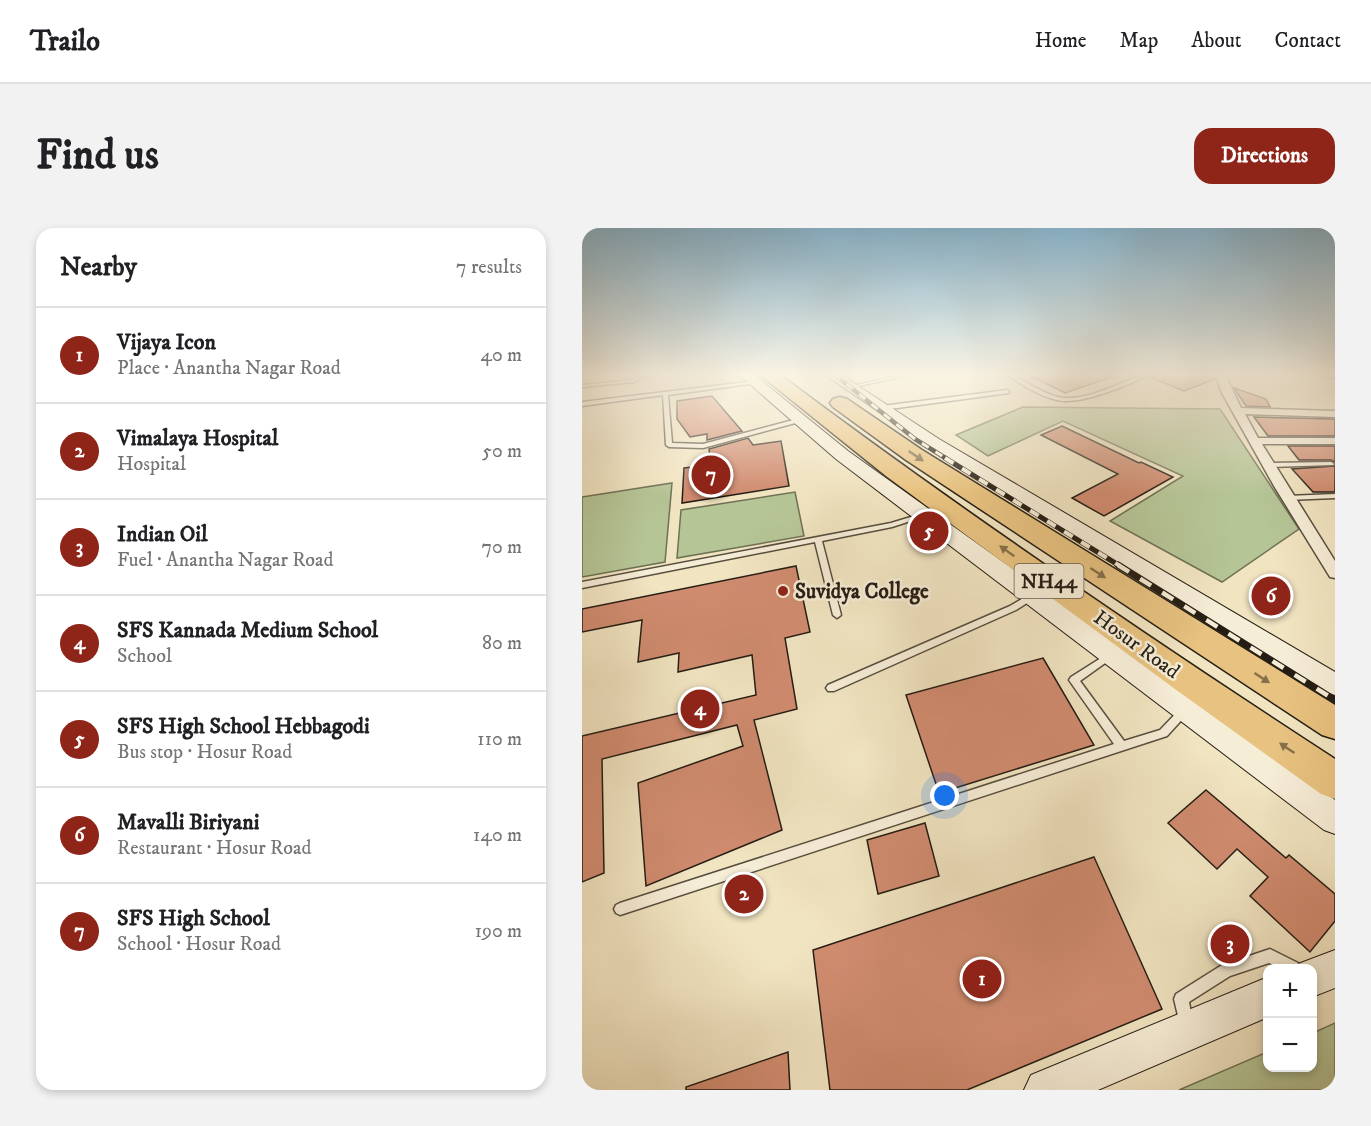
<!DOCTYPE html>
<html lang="en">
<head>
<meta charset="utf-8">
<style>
	body { margin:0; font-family:"IM FELL DW Pica",serif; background:#f2f2f2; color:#202124 }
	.controls { position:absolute; right:18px; bottom:18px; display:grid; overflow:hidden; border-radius:12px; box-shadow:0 3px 9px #0003 }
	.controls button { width:54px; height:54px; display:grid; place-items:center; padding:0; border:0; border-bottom:2px solid #e0e0e0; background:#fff; color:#202124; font:30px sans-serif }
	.you { position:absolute; left:363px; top:568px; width:21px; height:21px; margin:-15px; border:4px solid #fff; border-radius:50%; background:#1a73e8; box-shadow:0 0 0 9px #1a73e833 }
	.badge { display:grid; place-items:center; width:39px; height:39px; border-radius:50%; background:#8f2418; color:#fff; font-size:20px; font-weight:700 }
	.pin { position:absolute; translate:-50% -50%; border:3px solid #fff; box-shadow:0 2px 6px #0006 }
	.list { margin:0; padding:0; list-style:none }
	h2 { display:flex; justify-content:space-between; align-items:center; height:78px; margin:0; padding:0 24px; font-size:26px }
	h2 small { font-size:20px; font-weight:400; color:#757577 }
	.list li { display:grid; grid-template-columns:39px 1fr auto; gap:18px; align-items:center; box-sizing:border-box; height:96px; padding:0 24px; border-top:2px solid #e0e0e0 }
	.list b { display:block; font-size:22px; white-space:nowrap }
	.list p { margin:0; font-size:20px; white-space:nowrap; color:#757577 }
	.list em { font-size:20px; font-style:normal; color:#757577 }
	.map { position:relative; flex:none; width:753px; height:862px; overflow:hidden; border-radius:18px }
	header { display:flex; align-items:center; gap:36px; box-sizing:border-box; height:84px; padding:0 30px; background:#fff; border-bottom:2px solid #e0e0e0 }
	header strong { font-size:28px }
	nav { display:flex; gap:33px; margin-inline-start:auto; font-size:21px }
	.intro { display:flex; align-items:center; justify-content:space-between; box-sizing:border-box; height:144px; padding:0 36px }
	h1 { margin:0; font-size:42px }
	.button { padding:15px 27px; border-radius:18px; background:#8f2418; color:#fff; font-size:21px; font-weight:700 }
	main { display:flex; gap:36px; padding:0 36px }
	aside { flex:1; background:#fff; border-radius:18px; box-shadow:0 3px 9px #0003 }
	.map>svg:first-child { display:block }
</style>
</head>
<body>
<header>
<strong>Trailo</strong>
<nav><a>Home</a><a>Map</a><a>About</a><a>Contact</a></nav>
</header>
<div class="intro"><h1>Find us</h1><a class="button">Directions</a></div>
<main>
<aside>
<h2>Nearby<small>7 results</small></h2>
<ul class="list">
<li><span class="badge">1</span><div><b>Vijaya Icon</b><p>Place · Anantha Nagar Road</p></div><em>40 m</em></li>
<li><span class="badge">2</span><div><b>Vimalaya Hospital</b><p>Hospital</p></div><em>50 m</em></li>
<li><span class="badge">3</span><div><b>Indian Oil</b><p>Fuel · Anantha Nagar Road</p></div><em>70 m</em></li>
<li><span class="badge">4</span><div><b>SFS Kannada Medium School</b><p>School</p></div><em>80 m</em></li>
<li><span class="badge">5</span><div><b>SFS High School Hebbagodi</b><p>Bus stop · Hosur Road</p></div><em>110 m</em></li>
<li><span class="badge">6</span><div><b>Mavalli Biriyani</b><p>Restaurant · Hosur Road</p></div><em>140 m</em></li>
<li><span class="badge">7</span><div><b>SFS High School</b><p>School · Hosur Road</p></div><em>190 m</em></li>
</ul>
</aside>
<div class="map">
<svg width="753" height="862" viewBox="0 0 753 862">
	<rect width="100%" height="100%" fill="#f1e4c1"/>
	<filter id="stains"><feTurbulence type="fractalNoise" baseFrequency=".00333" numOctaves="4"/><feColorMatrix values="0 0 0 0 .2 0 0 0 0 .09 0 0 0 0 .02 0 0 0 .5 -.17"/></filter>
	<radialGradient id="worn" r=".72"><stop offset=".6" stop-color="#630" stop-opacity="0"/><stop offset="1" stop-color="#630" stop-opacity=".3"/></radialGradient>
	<!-- green -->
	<g fill="#b6c596" stroke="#6e7155" stroke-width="1.5">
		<path d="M441,179L638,181L717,301L640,354L528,293L601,248L481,193L406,228L374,207Z"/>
		<path d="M90,255L83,334L0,349V269Z"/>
		<path d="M213,264L222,308L95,330L99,282Z"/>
		<path d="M753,795V862H597L685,824L686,840H730L731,805Z"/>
	</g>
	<!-- building -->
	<g fill="#d08b6f" stroke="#251d14" stroke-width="1.5">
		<path d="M445,146H530V149L483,165Z"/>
		<path d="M569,146H631L633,151L602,163L567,149Z"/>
		<path d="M652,160L684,171L688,179L664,178Z"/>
		<path d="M130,168L160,203L125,212V206L108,209L95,191V173Z"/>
		<path d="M672,189L753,191V208H686Z"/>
		<path d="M480,198L557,235L559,234L591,249L522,288L490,270L536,246L459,207Z"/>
		<path d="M166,210L171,217L199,213L207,258L100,275L102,240L129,237L127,221Z"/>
		<path d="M706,218H753V234L749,232H717Z"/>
		<path d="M753,238V264H731L710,241Z"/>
		<path d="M214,338L228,404L203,410L215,481L172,492L200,602L64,658L56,555L161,518L155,497L20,531L22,645L0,654V508L174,467L170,427L96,444L97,425L56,434L60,392L0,404V381Z"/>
		<path d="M461,430L512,517L357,565L324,467Z"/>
		<path d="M624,562L704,630L707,627L753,666V693L728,724L668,668L686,649L655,621L635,641L586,595Z"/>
		<path d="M343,595L357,648L296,666L285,612Z"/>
		<path d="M512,629L580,781L385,862H248L231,722Z"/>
		<path d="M206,824L208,862H104V859Z"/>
	</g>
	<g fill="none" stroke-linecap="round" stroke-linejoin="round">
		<!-- lane casing -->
		<g stroke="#584f3f" stroke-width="3">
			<g id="lane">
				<path d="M61,146H66L52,154L0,159V157L51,152Z"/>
				<path d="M324,146H331L268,160L266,159Z"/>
				<path d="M425,146H430C444,154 460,165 476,169C501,175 538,155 562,146H567C548,157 505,174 483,173C466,173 437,156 425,146Z"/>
				<path d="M173,153H175V155L86,167L90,215L121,216L219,190L222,192L221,193L121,220L87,219L84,217L81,167L0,178V174Z"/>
				<path d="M425,162L427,163V165L300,182L297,180L300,178Z"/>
				<path d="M749,234L752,236L751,237L686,239L683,237L686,235Z"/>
				<path d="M753,266V270L705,272L702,270L705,268Z"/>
				<path d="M342,285L344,286V288L310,299L240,313L259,387L255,390L251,387L233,314L0,360V354L309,295Z"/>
				<path d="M450,365L454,368L453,370L434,382L252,463H246L244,460L246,457L428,378Z"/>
				<path d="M530,423L533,424L534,426L533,428L498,453L542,513L578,502L600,479L603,478L606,479L608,482L606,485L585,508L38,687L34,685L32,681L34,677L38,675L532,516L487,452L489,449Z"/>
				<path d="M688,721L716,735L718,740H698L687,735L648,748L607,774L611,795L609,800L604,802L599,800L592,771L594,766L640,737Z"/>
			</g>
		</g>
		<!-- street casing -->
		<g stroke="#584f3f" stroke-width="3">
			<g id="street">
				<path d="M633,146H643L659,180L753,183V189L663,186L676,210H753V216H680L753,333V350L748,349L692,258L640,165Z"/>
				<path d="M739,146H753V150L741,148Z"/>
			</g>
		</g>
		<!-- secondary casing -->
		<g stroke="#251d14" stroke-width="2">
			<g id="secondary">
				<path d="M156,146H171L266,223L753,572V606L742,602L254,231Z"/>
				<path d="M242,146H258L357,211L753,444V467L744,464L345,217Z"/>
				<path d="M753,722V760L730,769V740H714L716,736Z"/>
				<path d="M686,749V789L516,862H442L449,847Z"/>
			</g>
		</g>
		<!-- highway casing -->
		<g stroke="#251d14" stroke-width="3">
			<g id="highway">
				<path d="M177,146H197C377,281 564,408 753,531V571L739,566L593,461L304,248Z"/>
				<path d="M258,169L265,171L340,222L753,477V511L740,507L324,232L251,179L248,175L251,171Z"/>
			</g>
		</g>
		<!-- lane -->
		<use href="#lane" fill="#f6edd7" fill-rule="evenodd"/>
		<!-- street -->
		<use href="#street" fill="#f6edd7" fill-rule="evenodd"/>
		<!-- secondary -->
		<use href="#secondary" fill="#f6edd7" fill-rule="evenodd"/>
		<!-- highway -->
		<use href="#highway" fill="#e8c280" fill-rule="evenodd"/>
		<!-- rail-far2 casing -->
		<g stroke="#251d14" stroke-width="4.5">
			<path id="rail-far2" d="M252,146L333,211L365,231"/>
		</g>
		<!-- rail-far1 casing -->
		<g stroke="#251d14" stroke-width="5">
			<path id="rail-far1" d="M363,230L538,338"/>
		</g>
		<!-- rail casing -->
		<g stroke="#251d14" stroke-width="7">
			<path id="rail" d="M536,337L753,472"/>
		</g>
		<!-- rail-far2 -->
		<use href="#rail-far2" stroke="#f6edd7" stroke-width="3" stroke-dasharray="8" stroke-linecap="butt"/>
		<!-- rail-far1 -->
		<use href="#rail-far1" stroke="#f6edd7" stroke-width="4" stroke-dasharray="10" stroke-linecap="butt"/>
		<!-- rail -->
		<use href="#rail" stroke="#f6edd7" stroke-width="4.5" stroke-dasharray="13" stroke-linecap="butt"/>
	</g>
	<!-- one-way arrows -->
	<defs><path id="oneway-solid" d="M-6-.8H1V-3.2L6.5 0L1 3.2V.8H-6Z" transform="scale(1.5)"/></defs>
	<g fill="#86704a">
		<use href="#oneway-solid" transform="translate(334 228) rotate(34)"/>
		<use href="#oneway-solid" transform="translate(425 323) rotate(-144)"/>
		<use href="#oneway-solid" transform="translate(516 345) rotate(33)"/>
		<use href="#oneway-solid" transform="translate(680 450) rotate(33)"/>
		<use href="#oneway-solid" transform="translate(705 520) rotate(-146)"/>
	</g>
	<!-- sky -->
	<linearGradient id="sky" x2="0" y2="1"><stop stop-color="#89b8d3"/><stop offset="0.55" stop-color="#f9f3e3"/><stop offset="1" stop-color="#f9f3e3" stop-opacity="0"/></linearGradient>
	<rect width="753" height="266" fill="url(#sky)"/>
	<!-- markers -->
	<circle fill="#8f2418" stroke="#f6edd7" stroke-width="2" cx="201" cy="363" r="6"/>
	<g text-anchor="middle" stroke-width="5" stroke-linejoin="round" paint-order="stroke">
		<!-- shield labels -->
		<rect fill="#f6edd7" stroke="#645b4e" stroke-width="1.5" x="432.5" y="336" width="69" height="34" rx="4.5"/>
		<g font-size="20" font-weight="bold" fill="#251d14">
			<text x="467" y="360">NH44</text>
		</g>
		<!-- poi labels -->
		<g font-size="21" font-weight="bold" fill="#251d14" stroke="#f6edd7" text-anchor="start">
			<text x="213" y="370">Suvidya College</text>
		</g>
		<!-- street labels -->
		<g font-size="21" fill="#251d14" stroke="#f6edd7">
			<text transform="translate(555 416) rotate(36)" y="7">Hosur Road</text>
		</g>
	</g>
	<rect width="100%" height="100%" filter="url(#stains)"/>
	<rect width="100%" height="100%" fill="url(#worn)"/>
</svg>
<div class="controls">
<button>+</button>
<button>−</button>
</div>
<div class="you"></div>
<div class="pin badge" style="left:400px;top:751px">1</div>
<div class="pin badge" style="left:162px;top:666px">2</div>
<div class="pin badge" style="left:648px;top:716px">3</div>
<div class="pin badge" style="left:118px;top:481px">4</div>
<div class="pin badge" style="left:347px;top:303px">5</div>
<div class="pin badge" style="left:689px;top:368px">6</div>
<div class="pin badge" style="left:129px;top:247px">7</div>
</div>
</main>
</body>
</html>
